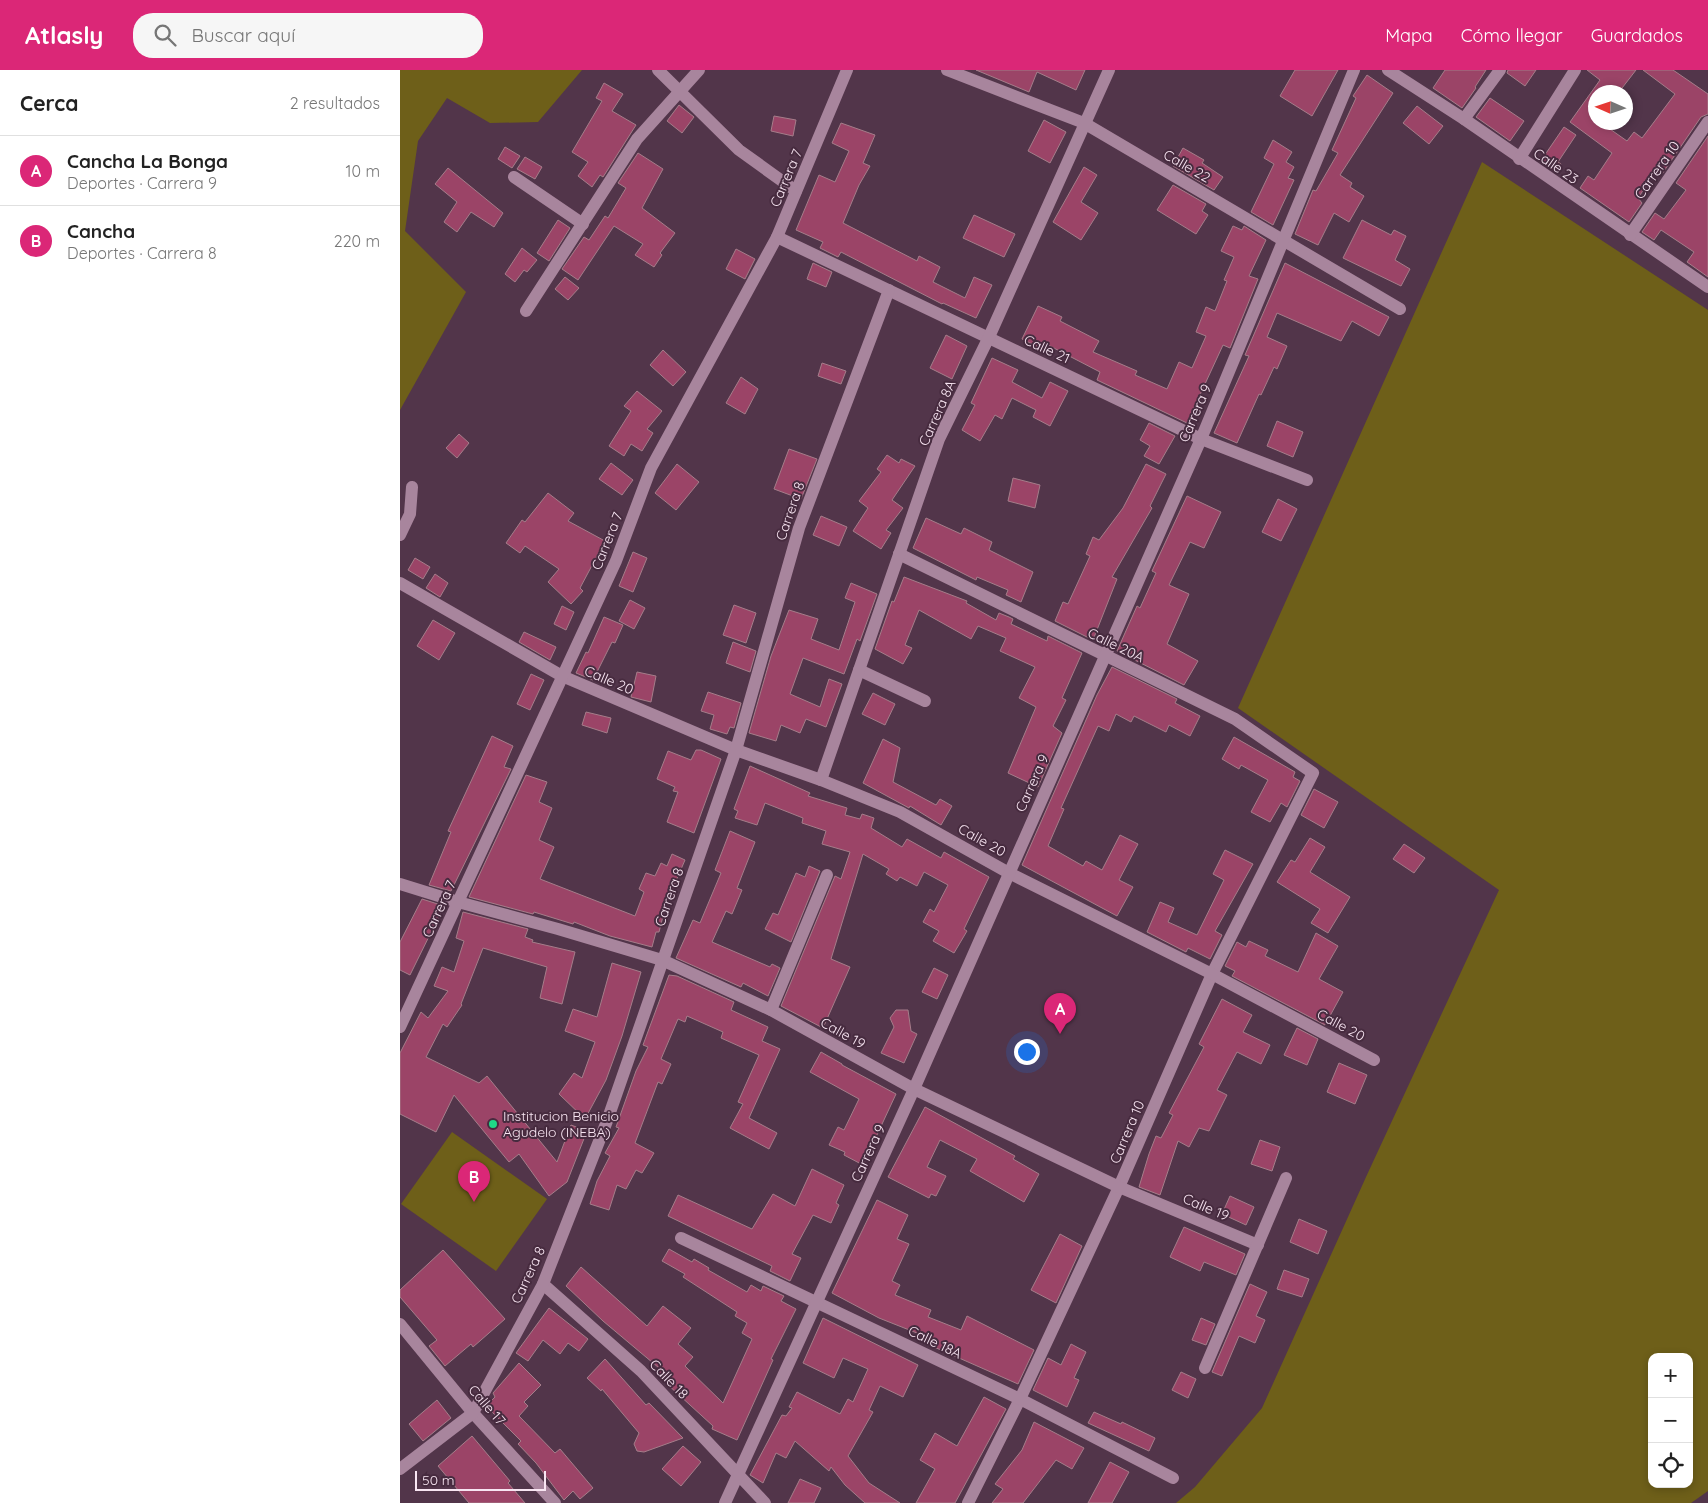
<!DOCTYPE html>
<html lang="es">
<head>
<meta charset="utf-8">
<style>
	body { margin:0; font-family:Quicksand,sans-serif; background:#f6f6f6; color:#222 }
	.controls { position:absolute; right:15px; bottom:15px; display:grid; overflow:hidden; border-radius:10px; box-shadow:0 2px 8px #0003 }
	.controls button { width:45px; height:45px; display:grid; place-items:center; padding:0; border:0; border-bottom:1px solid #e0e0e0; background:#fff; color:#222; font:25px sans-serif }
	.compass { position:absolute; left:1188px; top:15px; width:45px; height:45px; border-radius:50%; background:#fff; box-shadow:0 2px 8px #0003; rotate:273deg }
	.scale { position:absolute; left:15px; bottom:12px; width:131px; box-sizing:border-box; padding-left:5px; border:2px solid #f8e5f2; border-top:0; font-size:14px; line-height:18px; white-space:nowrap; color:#f8e5f2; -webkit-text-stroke:4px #472b3f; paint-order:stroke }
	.you { position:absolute; left:626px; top:981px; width:18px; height:18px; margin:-12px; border:4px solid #fff; border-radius:50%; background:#1a73e8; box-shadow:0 0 0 8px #1a73e833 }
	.badge { display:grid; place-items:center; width:32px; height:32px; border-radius:50%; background:#db2777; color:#fff; font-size:16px; font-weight:700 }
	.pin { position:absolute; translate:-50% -41px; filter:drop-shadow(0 1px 2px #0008) }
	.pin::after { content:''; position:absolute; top:26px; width:18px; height:15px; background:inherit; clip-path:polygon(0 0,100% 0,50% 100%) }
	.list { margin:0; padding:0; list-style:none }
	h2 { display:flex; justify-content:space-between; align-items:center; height:65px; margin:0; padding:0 20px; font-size:21px }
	h2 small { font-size:16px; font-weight:400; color:#767676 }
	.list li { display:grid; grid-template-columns:32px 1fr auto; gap:15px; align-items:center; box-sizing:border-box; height:70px; padding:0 20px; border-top:1px solid #e0e0e0 }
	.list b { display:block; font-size:19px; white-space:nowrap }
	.list p { margin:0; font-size:16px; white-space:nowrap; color:#767676 }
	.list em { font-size:16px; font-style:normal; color:#767676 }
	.icon { flex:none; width:28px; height:28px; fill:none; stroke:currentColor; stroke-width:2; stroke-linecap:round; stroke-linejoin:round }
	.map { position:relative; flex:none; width:1308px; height:1433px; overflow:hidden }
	header { display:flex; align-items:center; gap:30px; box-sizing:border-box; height:70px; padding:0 25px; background:#db2777; color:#fff }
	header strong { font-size:24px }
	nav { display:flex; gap:28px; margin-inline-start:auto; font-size:18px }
	.search { width:350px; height:45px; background:#f6f6f6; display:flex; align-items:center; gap:12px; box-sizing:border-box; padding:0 18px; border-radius:20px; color:#767676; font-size:19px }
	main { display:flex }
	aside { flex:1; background:#fff }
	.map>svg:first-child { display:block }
</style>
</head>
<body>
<header>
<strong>Atlasly</strong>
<div class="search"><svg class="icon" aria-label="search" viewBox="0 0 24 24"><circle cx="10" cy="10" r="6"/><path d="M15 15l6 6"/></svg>Buscar aquí</div>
<nav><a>Mapa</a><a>Cómo llegar</a><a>Guardados</a></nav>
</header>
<main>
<aside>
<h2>Cerca<small>2 resultados</small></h2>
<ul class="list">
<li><span class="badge">A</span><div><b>Cancha La Bonga</b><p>Deportes · Carrera 9</p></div><em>10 m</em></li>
<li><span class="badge">B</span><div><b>Cancha</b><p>Deportes · Carrera 8</p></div><em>220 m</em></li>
</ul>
</aside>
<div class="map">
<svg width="1308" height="1433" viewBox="0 0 1308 1433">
	<rect width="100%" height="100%" fill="#52354a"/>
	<!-- green -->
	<g fill="#6e5f19" fill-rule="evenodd">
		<path d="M0,0H182L138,52L90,53L47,28L18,71L5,161L66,222L0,340Z"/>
		<path d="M1082,92L1308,240V1421L1291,1433H776L795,1417L862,1338L966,1107L1099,820L838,638ZM1252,1287H1289V1414H1252Z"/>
		<path d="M52,1062L147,1129L96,1201L1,1134Z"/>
	</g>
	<!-- building -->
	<g fill="#9b4467" stroke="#a57d8a">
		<path d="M576,0H685L676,20L637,2L629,22Z"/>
		<path d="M895,0H938L912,46L880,26Z"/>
		<path d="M1045,0H1086L1075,17L1076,18L1062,38L1033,18Z"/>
		<path d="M1108,0H1136L1125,16L1107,3Z"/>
		<path d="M1187,0H1236L1219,22H1196V52H1200L1227,71L1234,62L1242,68L1275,24L1243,0H1273L1308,24V44L1301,47L1262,104L1256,101L1238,128L1242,133L1229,152L1180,118L1188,106L1194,110L1212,83L1170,52L1200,10Z"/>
		<path d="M967,5L993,23L940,105L952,113L950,117L964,126L949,152L934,143L918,175L895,164L913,120L916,121L938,83L932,80L956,28L953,26Z"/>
		<path d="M204,13L223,24L212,41L236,55L205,104L203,107L200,105L192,117L178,106L188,92L172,82L202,31L196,28Z"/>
		<path d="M1090,28L1124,51L1110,71L1076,47Z"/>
		<path d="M279,35L294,47L282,63L267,51Z"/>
		<path d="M1017,36L1043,56L1029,74L1003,53Z"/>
		<path d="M374,46L396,50L393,66L371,61Z"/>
		<path d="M644,50L666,62L650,93L628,81Z"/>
		<path d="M441,53L475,65L463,93L470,96L459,115L443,153L517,191L519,186L540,197L533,212L565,228L574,207L592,215L576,248L543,233L542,234L441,182L438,187L420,178L423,172L396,160L419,105L435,112L449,81L432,73Z"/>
		<path d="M1164,57L1176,65L1158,92L1161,94L1156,102L1140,92Z"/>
		<path d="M1308,66V207L1287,192L1294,182L1261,160L1254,170L1242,162L1255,143L1264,149L1286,120L1276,113Z"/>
		<path d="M873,70L892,82L886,92L894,97L888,108L894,110L873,155L851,142L874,94L864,88Z"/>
		<path d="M105,77L120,86L112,98L98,89Z"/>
		<path d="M783,78L804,90L802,93L823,107L814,120L773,96Z"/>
		<path d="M238,83L263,99L242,138L275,163L260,183L262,185L254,197L235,185L243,174L214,156L178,210L162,199L184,167L189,170L205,146L208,148L226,118L218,113Z"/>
		<path d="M125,87L142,97L135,109L117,99Z"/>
		<path d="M684,97L697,105L681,132L698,143L681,170L653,152Z"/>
		<path d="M48,98L103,143L94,157L71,142L57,162L44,152L57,132L35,114Z"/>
		<path d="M773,115L806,134L802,141L808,145L796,164L757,140Z"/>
		<path d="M574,145L615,164L604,187L563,168Z"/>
		<path d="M158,150L170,158L149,191L137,183Z"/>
		<path d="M962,150L991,165L994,160L1006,166L995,190L1010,199L1001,216L943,188Z"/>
		<path d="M833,156L842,160L844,156L866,170L849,206L858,209L830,278L823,275L787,353L697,310L700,302L648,275L646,281L622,269L638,236L662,247L660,251L699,271L693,282L737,301L735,305L767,319L779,292L792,298L806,266L796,262L806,237L815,241L827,211L824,210L834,187L821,181Z"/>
		<path d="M122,178L137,190L127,202L124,200L115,212L105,204Z"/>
		<path d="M336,179L355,189L345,209L326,199Z"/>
		<path d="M413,193L432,202L426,217L407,209Z"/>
		<path d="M885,193L989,247L979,266L952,251L941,271L877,243L867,267L887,276L877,299L874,297L861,325L859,324L837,373L814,363L849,286L845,285Z"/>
		<path d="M165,207L179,218L168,230L155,219Z"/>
		<path d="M546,265L567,276L552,309L530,298Z"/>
		<path d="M263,280L286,302L273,316L250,295Z"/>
		<path d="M592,288L618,300L612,312L642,328L650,312L668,321L650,356L633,347L636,340L612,328L602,349L595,345L580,371L562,360L575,335L571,333Z"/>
		<path d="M422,293L446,301L441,314L418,306Z"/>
		<path d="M341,307L358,319L345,344L326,333Z"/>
		<path d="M237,321L262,341L247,359L253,363L242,381L231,374L224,386L209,376L231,341L224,336Z"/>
		<path d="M877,351L903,362L893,387L867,376Z"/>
		<path d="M749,353L775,366L759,394L744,386L750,376L740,370Z"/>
		<path d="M59,364L69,373L57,388L46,378Z"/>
		<path d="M389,379L417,389L401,429L374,419Z"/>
		<path d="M487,385L499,393L501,389L515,396L492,430L503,438L486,460L491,463L481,479L453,461L468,438L459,431L481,402L477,399Z"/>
		<path d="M211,393L233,410L222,425L199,409Z"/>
		<path d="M277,394L299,412L276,440L255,423Z"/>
		<path d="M746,394L766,404L750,436L752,438L712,507L717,509L693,570L655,551L663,532L668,534L690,486L686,484L693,467L699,470L723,438Z"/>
		<path d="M613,408L640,415L635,438L608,431Z"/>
		<path d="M148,423L174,443L168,451L205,471L180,518L183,521L171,534L148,512L159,499L125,476L120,483L106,473L122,450L125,452Z"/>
		<path d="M787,426L821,442L804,478L790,472L769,515L789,524L767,574L798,591L784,615L717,581L737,536L740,538L756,503L752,501Z"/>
		<path d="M878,429L897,439L881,471L862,462Z"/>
		<path d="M421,446L447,457L439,476L413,465Z"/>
		<path d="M526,448L561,464L564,458L592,472L589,480L633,502L621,532L606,525L608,520L577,507L576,510L513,478Z"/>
		<path d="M233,482L247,488L233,522L219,516Z"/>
		<path d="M15,488L30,497L23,509L8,500Z"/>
		<path d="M35,504L48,513L40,527L26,518Z"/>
		<path d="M504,507L567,531L566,533L596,550L599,543L609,547L613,549L611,554L647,571L648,566L682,583L662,628L666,630L653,656L662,663L638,717L608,703L636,637L619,628L635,597L600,581L606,568L578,556L571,569L519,540L505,575L512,578L503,594L475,579L492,531L494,532Z"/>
		<path d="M451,513L477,524L460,571L457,569L444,604L403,588L390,624L420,637L429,609L442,614L426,657L406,649L400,663L381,655L376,671L349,663L371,586L389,540L418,549L411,569L439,580L455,532L445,528Z"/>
		<path d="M230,530L245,538L234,559L219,551Z"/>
		<path d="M334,535L356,543L346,573L323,565Z"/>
		<path d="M162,536L174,542L166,560L154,554Z"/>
		<path d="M204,547L223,555L215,573L212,572L193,610L176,603L186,582L188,583Z"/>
		<path d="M33,550L55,563L39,590L17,576Z"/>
		<path d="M124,562L156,577L150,590L119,572Z"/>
		<path d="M333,572L356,581L350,602L326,593Z"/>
		<path d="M712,597L777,629L775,633L800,646L790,666L769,655L766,662L734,646L731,652L716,644L709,661L698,656L661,738L664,739L648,776L683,796L686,791L702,800L720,765L738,774L719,810L733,817L717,846L622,795L697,625Z"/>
		<path d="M237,602L256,606L251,632L231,627Z"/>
		<path d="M131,604L144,610L130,640L117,634Z"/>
		<path d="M308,622L341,633L334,658L330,657L327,664L310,659L314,645L301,641Z"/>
		<path d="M473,623L495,634L485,655L462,644Z"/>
		<path d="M186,642L211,648L207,663L182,655Z"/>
		<path d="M92,666L113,676L104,697L111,699L51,821L29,815L51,762L48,761Z"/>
		<path d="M834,667L895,702L893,707L900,711L887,737L881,733L870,752L851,742L868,710L841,695L839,699L822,689Z"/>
		<path d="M483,669L500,678L493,712L536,735L540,729L552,736L541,755L510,736L509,738L463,713Z"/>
		<path d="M296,680H301L321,689L294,763L267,752L278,722L273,721L275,717L257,709L268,681L291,690Z"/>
		<path d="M350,696L410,723L408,726L447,738L445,745L460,749L462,744L474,748L471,758L502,777L507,769L541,788L544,782L589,807L564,859L567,861L554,883L533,871L539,861L523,852L530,839L534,842L548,815L524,802L517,816L500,807L497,811L486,804L489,799L463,784L431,889L450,897L423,958L381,936L435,806L441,809L450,782L422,774L426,761L402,753L403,748L365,733L357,755L335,748L338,741L334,739Z"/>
		<path d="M126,705L147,712L139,732L152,738L139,770L154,777L140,809L235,846L244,822L239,819L246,803L255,806L261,793L267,796L272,784L285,790L266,834L259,862H256L252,877L210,866L174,852L173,854L134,842L133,844L69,827Z"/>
		<path d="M914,719L938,732L924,758L901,745Z"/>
		<path d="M330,761L355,772L337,818L342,820L332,844L326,841L312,872L370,897L372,894L380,898L368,926L343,913L341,917L276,888L293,850L300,853L321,803L315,800Z"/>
		<path d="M910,768L925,777L910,802L950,827L928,863L911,853L920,839L877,812L891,790L895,792Z"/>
		<path d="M1004,774L1025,788L1014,803L993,789Z"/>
		<path d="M825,780L853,794L815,861L822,865L810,889L788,878L786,882L747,862L760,832L774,838L768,852L797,865L824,810L813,804Z"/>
		<path d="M409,796L420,801L391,872L365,859L373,843L378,845L396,803L405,807Z"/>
		<path d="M22,829L44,836L10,905L0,900V872Z"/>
		<path d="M63,842L128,859L125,867L133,870L132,872L175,882L162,934L140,928L147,897L83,878L61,934L62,935L47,957L43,954L26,987L79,1013L87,1006L157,1092L171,1055L187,1061L167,1112L149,1126L119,1084L109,1092L54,1025L36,1062L0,1044V983L21,942L28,948L48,921L34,916L42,897L54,902L64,871L56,868Z"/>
		<path d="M916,863L938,876L919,909L943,922L925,955L832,906L835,901L825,896L837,872L846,877L849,871L868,880L865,886L898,902Z"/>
		<path d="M212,893L241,902L222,966L206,1010L185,1049L159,1024L174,1003L182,1008L195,972L165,961L173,939L197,947Z"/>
		<path d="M534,898L548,905L537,929L522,922Z"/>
		<path d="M269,905L277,906L334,932L331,940L368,957L362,971L380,979L349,1048L377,1063L369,1079L330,1058L343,1034L338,1032L359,985L321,968L323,962L287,946L285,952L278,949L261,989L271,994L262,1014L258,1012L235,1073L254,1083L242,1103L236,1100L226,1119L217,1115L209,1140L190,1134L197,1111L210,1086L205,1083L219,1058L216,1057L236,1001L248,977L243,975Z"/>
		<path d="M822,929L852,945L843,962L870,975L861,994L837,982L817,1020L827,1025L809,1061L799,1058L789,1077L778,1071L760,1125L739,1117L749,1084L756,1066L761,1068L773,1045L769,1043L804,977L799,974Z"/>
		<path d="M496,940H508L511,961L517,964L504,993L481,983L494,957L490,948Z"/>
		<path d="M897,958L918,969L907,995L884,985Z"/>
		<path d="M421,982L442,994V995L496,1024L463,1095L444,1085L445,1082L429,1075L438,1057L444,1060L459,1029L410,1002Z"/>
		<path d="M939,993L967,1005L955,1034L927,1022Z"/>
		<path d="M525,1037L615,1086L613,1089L639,1104L624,1132L570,1101L577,1089L540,1070L527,1097L546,1106L536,1126L531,1124L529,1128L488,1107Z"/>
		<path d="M860,1070L880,1077L872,1101L851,1094Z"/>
		<path d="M412,1099L444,1115L436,1133L439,1135L431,1153L413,1145L392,1184L401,1188L390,1211L370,1201L372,1196L268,1146L278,1125L352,1159L373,1124L395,1136Z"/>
		<path d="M830,1126L854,1137L846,1155L822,1144Z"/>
		<path d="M477,1130L508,1145L497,1169L509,1174L492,1211L500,1215L495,1225L531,1240L528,1247L561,1260L567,1246L634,1280L618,1314L525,1273L527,1267L479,1248L432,1223Z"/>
		<path d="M899,1149L927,1161L918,1184L890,1172Z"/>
		<path d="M784,1157L845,1184L836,1205L804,1192L800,1201L770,1187Z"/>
		<path d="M660,1164L682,1176L656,1233L631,1220Z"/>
		<path d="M269,1179L292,1192L294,1189L309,1198L308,1200L347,1222L351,1215L361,1221L363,1216L384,1226L381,1231L396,1239L371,1289L373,1290L337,1370L312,1359L313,1356L255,1303L259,1298L203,1251L166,1216L181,1197L247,1256L263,1236L291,1258L278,1274L293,1287L285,1296L323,1333L352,1269L342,1263L347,1253L335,1246L337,1242L283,1207L285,1204L262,1191Z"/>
		<path d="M43,1180L105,1249L73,1277L71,1274L45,1296L29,1276L37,1270L0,1227V1220Z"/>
		<path d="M884,1200L909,1209L902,1227L877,1219Z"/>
		<path d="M850,1214L867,1222L856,1246L865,1250L855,1273L839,1266L822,1306L812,1302Z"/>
		<path d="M149,1238L188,1269L179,1281L168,1273L160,1284L143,1270L128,1291L116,1283Z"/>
		<path d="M423,1248L518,1295L503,1327L480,1316L469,1340L473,1342L448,1386L469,1413L500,1433H465L445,1415L431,1397L429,1401L395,1371L386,1388L376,1383L363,1413L350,1405L382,1345L386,1346L392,1338L389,1337L397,1322L440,1344L448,1329L453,1332L468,1299L443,1288L434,1308L403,1293Z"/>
		<path d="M801,1248L815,1254L806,1275L792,1270Z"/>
		<path d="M671,1274L686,1282L674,1308L679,1310L667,1337L633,1320L648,1288L661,1295Z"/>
		<path d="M205,1289L246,1335L249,1333L283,1368L244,1382L237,1381L234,1374L239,1363L202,1319L201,1321L187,1308Z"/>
		<path d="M119,1293L141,1315L124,1332L128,1336L119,1346L155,1383L160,1379L193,1418L180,1429L173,1421L164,1430L136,1393L118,1374L121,1371L86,1336L95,1327L93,1323Z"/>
		<path d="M781,1302L796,1309L788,1328L772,1320Z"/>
		<path d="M584,1327L606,1339L555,1433H516L535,1399L520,1390L535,1363L557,1376Z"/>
		<path d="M37,1330L51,1348L23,1371L9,1354Z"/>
		<path d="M694,1342L721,1354L722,1352L755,1368L749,1381L688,1353Z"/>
		<path d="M634,1352L684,1378L672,1399L656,1390L623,1433H592L603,1419L595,1414L622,1380Z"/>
		<path d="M72,1366L110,1411L108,1413L125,1433H69L38,1396Z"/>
		<path d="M283,1376L301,1392L281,1416L262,1399Z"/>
		<path d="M710,1392L729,1402L712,1433H688Z"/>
		<path d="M400,1409L421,1418L414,1433H388Z"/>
	</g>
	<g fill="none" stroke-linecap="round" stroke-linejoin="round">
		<!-- minor -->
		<g stroke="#a8859d" stroke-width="12">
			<path d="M258,0L339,80L396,121"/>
			<path d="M547,0L684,53L1000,239"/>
			<path d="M988,0L1064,49L1308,217"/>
			<path d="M1064,49L1100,0"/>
			<path d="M1119,89L1175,0"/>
			<path d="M114,107L183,154"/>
			<path d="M1230,165L1308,52"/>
			<path d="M377,167L801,369L907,410"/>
			<path d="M126,241L237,69L299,0"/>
			<path d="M0,465L10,444L12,417"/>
			<path d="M499,484L835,649L913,703L812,904L719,1117L620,1329L568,1433"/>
			<path d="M0,513L162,606L336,680L421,710L500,742L609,803L812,904L974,990"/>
			<path d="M459,600L525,631"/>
			<path d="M421,710L539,369L589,267L709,0"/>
			<path d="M0,814L58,832L158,859L262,890L371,940L514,1019L719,1117L858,1175"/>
			<path d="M371,940L427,805"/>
			<path d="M0,957L216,491L251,398L377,167L447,0"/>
			<path d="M281,1168L620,1329L773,1408"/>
			<path d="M143,1214L241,1301L365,1433"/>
			<path d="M0,1254L73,1343L155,1433"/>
			<path d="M805,1298L886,1108"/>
			<path d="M0,1399L73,1343L143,1214L207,1051L336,680L399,458L489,220"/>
			<path d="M325,1433L514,1019L801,369L954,0"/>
		</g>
	</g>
	<!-- markers -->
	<circle fill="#1fd887" stroke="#472b3f" stroke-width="2" cx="93" cy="1054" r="5"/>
	<g text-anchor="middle" stroke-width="4" stroke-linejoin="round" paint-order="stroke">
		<!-- street labels -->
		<g font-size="14" fill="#f8e5f2" stroke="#472b3f">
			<text transform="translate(787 96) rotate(30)" y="5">Calle 22</text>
			<text transform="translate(1156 96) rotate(35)" y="5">Calle 23</text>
			<text transform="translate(1257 100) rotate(-55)" y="5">Carrera 10</text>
			<text transform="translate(386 108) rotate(-67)" y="5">Carrera 7</text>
			<text transform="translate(647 279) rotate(25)" y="5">Calle 21</text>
			<text transform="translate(537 343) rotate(-66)" y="5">Carrera 8A</text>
			<text transform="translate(795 343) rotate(-67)" y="5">Carrera 9</text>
			<text transform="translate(390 441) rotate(-71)" y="5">Carrera 8</text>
			<text transform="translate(207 471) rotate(-68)" y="5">Carrera 7</text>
			<text transform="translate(716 575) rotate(26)" y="5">Calle 20A</text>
			<text transform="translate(209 610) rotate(23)" y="5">Calle 20</text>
			<text transform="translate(632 713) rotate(-66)" y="5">Carrera 9</text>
			<text transform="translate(582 770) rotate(29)" y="5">Calle 20</text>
			<text transform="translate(269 827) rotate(-71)" y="5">Carrera 8</text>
			<text transform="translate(39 839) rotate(-65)" y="5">Carrera 7</text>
			<text transform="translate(941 955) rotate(28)" y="5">Calle 20</text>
			<text transform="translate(443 963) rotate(29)" y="5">Calle 19</text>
			<text transform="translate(727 1062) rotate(-67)" y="5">Carrera 10</text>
			<text transform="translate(468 1083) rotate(-65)" y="5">Carrera 9</text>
			<text transform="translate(806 1137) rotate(23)" y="5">Calle 19</text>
			<text transform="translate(128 1205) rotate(-65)" y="5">Carrera 8</text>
			<text transform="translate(535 1272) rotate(26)" y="5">Calle 18A</text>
			<text transform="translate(269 1309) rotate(46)" y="5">Calle 18</text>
			<text transform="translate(87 1335) rotate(49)" y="5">Calle 17</text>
		</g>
		<!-- poi labels -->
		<g font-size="14" fill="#f8e5f2" stroke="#472b3f" text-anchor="start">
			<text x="103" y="1051">Institucion Benicio<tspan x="103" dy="16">Agudelo (INEBA)</tspan></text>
		</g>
	</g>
</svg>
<div class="controls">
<button>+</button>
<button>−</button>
<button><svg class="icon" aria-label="locate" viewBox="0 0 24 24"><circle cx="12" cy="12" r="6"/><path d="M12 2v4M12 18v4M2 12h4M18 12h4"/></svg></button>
</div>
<svg class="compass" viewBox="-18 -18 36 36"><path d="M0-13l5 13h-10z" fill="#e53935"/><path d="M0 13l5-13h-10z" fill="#767676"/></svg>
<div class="scale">50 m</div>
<div class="you"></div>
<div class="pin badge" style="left:660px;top:964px">A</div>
<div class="pin badge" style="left:74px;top:1132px">B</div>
</div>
</main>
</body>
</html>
